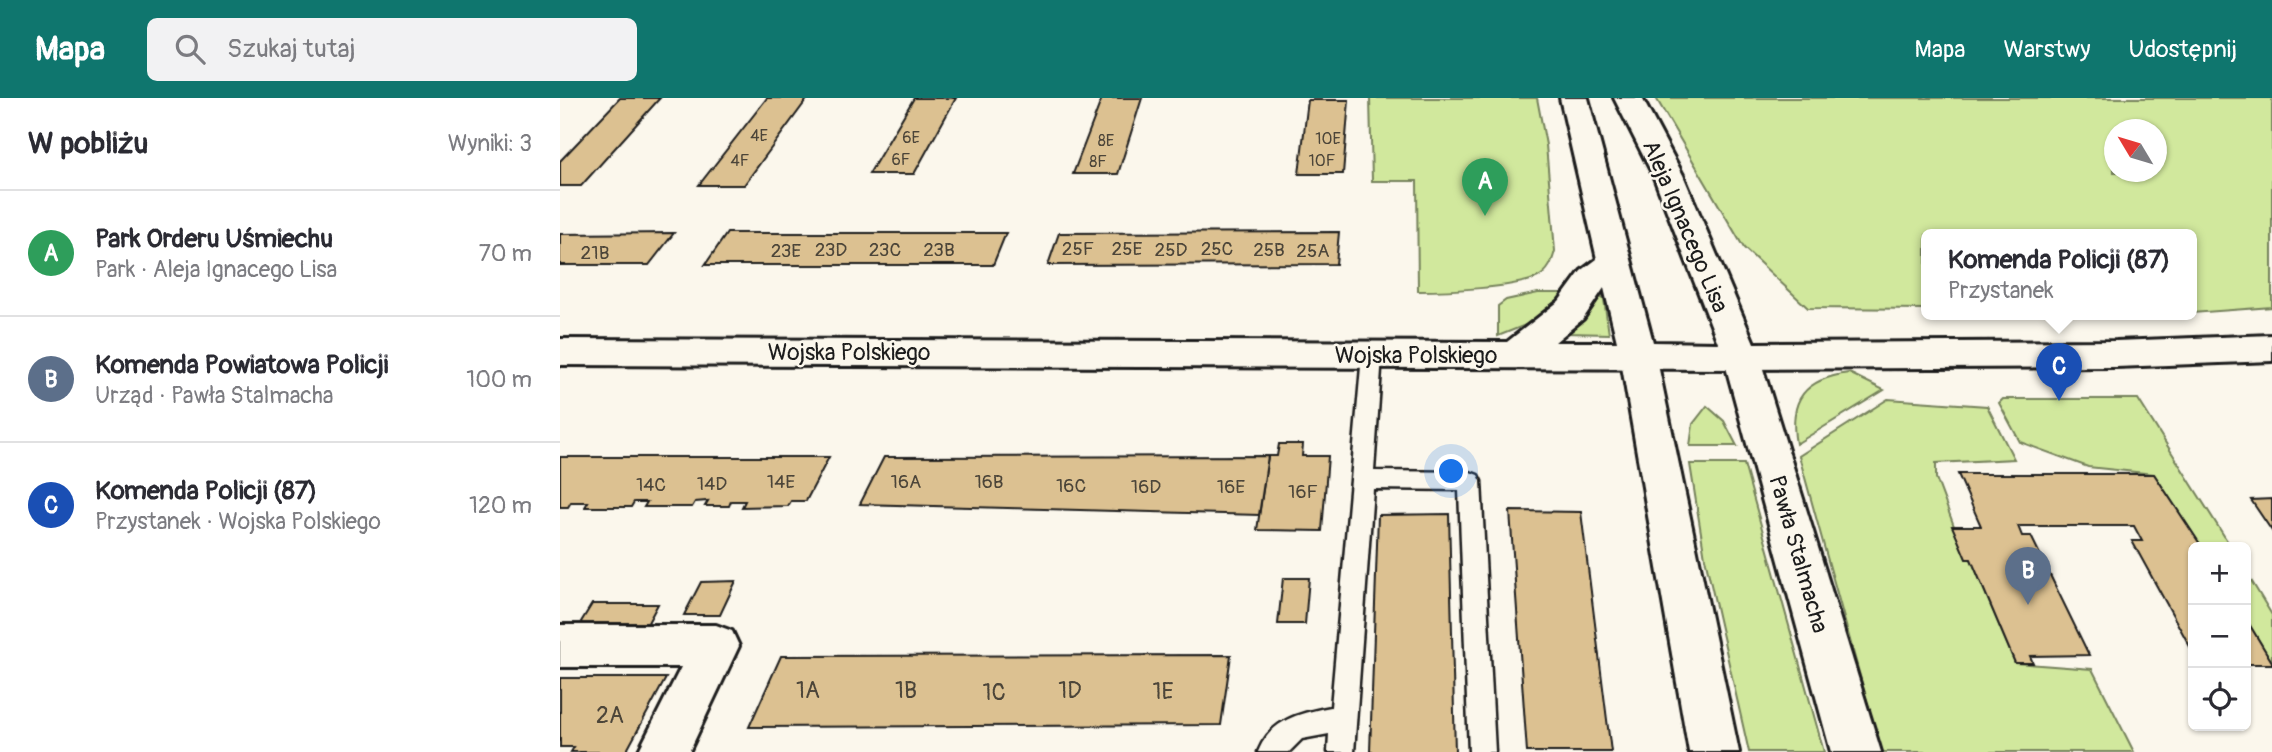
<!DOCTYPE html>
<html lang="pl">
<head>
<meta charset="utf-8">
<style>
	body { margin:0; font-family:Pangolin,sans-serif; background:#f2f2f3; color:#2b2b33 }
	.controls { position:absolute; right:21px; bottom:21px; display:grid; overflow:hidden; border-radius:10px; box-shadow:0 2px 5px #0004 }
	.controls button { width:63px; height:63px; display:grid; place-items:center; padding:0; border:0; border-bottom:2px solid #e1e1e2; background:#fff; color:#2b2b33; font:35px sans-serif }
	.compass { position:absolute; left:1544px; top:21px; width:63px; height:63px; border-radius:50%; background:#fff; box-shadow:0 2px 5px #0004; rotate:308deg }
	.you { position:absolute; left:892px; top:374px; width:24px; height:24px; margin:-18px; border:5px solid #fff; border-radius:50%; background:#1a73e8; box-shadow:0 0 0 10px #1a73e833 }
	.badge { display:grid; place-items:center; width:46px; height:46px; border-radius:50%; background:#0f766e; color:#fff; font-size:23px; font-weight:700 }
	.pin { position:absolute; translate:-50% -58px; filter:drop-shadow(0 2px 4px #0008) }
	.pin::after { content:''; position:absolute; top:37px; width:24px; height:21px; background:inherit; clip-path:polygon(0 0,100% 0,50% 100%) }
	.popup { position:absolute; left:1361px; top:131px; width:276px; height:91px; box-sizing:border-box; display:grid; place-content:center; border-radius:10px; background:#fff; filter:drop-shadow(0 2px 5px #0005); font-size:23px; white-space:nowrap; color:#7c7c81 }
	.popup b { font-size:26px; color:#2b2b33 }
	.popup::after { content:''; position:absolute; left:50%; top:100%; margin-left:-14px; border:14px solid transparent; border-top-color:#fff }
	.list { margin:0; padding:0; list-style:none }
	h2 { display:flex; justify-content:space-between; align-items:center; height:91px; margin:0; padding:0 28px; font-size:30px }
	h2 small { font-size:23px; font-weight:400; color:#7c7c81 }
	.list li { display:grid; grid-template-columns:46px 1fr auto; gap:21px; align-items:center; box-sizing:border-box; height:126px; padding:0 28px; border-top:2px solid #e1e1e2 }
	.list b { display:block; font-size:26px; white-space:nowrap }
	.list p { margin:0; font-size:23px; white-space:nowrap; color:#7c7c81 }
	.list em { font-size:23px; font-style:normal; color:#7c7c81 }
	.icon { flex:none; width:38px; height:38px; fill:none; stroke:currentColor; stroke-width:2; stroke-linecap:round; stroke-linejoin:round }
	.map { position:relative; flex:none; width:1712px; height:654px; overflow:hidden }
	header { display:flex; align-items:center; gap:42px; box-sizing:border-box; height:98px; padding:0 35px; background:#0f766e; color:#fff }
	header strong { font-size:33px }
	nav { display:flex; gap:38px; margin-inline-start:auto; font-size:24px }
	.search { width:490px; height:63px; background:#f2f2f3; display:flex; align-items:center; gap:18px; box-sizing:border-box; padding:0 24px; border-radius:10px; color:#7c7c81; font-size:26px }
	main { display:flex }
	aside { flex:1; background:#fff }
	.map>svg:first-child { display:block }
</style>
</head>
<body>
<header>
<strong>Mapa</strong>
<div class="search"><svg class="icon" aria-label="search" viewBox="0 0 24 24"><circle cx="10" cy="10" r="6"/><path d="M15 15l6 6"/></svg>Szukaj tutaj</div>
<nav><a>Mapa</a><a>Warstwy</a><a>Udostępnij</a></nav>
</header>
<main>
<aside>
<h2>W pobliżu<small>Wyniki: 3</small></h2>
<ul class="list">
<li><span class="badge" style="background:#2e9e5b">A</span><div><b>Park Orderu Uśmiechu</b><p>Park · Aleja Ignacego Lisa</p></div><em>70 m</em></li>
<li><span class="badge" style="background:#5c6f8a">B</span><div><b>Komenda Powiatowa Policji</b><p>Urząd · Pawła Stalmacha</p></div><em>100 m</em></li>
<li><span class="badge" style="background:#1a4fb4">C</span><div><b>Komenda Policji (87)</b><p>Przystanek · Wojska Polskiego</p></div><em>120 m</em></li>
</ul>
</aside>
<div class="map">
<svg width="1712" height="654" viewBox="0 0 1712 654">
	<rect width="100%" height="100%" fill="#fbf7ec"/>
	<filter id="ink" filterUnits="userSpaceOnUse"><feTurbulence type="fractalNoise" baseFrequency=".0143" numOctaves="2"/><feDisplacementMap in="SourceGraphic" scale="14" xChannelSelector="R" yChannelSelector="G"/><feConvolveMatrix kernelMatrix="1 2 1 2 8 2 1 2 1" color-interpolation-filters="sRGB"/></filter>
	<g filter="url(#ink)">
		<!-- green -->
		<g fill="#d1e89d" stroke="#76825c" stroke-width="2" fill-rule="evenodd">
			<path d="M810,0H977L986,47L995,153C992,164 989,173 978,179C957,190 884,193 858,193L857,83H812Z"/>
			<path d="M1096,0H1712V209L1632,215V137H1366V211L1248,210L1184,150ZM1554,32H1596V74H1554Z"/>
			<path d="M978,195H1008L978,222L938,238V208L946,202Z"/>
			<path d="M1038,198L1044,201L1049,236L1006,235Z"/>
			<path d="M1289,275L1324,292L1236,346C1228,301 1245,281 1289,275Z"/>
			<path d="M1328,301L1427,308L1454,361L1376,365V380L1406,460L1411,461L1455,565L1532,571L1574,654H1321L1239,358Z"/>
			<path d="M1443,301H1578L1671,449H1642L1594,376L1528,369L1460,344L1439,305Z"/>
			<path d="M1147,308L1164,323L1177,348H1130L1133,326Z"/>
			<path d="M1130,366H1184L1264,654H1189L1145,460Z"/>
			<path d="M1686,474L1712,517V564L1686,521Z"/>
		</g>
		<!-- building -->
		<g fill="#dcc191" stroke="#1c1c1c" stroke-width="2">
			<path d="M60,0H100L21,88H0V63Z"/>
			<path d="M207,0H248L184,87H139Z"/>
			<path d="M354,0H396L354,76H309Z"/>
			<path d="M542,0H582L558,76H513Z"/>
			<path d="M748,2H789L783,76H739Z"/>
			<path d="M779,134L776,166L488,167L499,135Z"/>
			<path d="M114,135L89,167H0V136Z"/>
			<path d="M167,135H446L433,167H145Z"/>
			<path d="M719,346H743L742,358H768L762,433L697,432L708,358H717Z"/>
			<path d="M708,358L699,417L300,406L324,359Z"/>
			<path d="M0,359H269L246,403H231L228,408L182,409L185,403H171L169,408H145L148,403L135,404L132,409H84L87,404H74L71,409H25L28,404H11L8,409H0Z"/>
			<path d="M1398,376H1594L1642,449H1633V554L1572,443H1582L1574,428H1458L1462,438H1471L1529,557L1470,558L1473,565H1455L1411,461H1406L1392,428H1421Z"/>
			<path d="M1712,401V433L1691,402Z"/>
			<path d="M950,413L1021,414L1051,654H967Z"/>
			<path d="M889,416L895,654H810L818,417Z"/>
			<path d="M723,480H749L745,526H718Z"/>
			<path d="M176,483L160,517H124L141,484Z"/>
			<path d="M32,506H98L84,532H16Z"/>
			<path d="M1686,521L1712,564V566H1686Z"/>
			<path d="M671,557L661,627L189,629L221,558Z"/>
			<path d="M0,580H106L66,654H11L14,649H0Z"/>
		</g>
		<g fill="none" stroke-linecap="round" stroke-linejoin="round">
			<!-- service casing -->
			<g stroke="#1c1c1c" stroke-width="5">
				<path id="service" d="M812,250L822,257L814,373L910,374L918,377L921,383L935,654H909L899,392L813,391L794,654H768L769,636L742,641L729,654H698C711,621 740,615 771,609L802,257Z"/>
			</g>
			<!-- minor casing -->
			<g stroke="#1c1c1c" stroke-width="6">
				<g id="minor">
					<path d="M1078,244L1091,248L1096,257L1179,654H1129L1060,257L1065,248Z"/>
					<path d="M1181,245L1194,249L1199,258L1321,654H1271L1163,258L1168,249Z"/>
					<path d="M0,527H156L172,533L179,548L129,654H78L121,569H0Z"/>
				</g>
			</g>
			<!-- tertiary casing -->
			<g stroke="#1c1c1c" stroke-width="6">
				<path id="tertiary" d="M1000,0H1028L1093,244L1158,245L1093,77L1054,0H1082L1123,77L1194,245L1556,243L1712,237V263L1556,269L1181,271L0,267V241L947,244L999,203L1021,173L1037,161ZM1044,190L1057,244H995L1023,221Z"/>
			</g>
			<!-- service -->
			<use href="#service" fill="#fbf7ec" fill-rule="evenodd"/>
			<!-- minor -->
			<use href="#minor" fill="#fbf7ec" fill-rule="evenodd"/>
			<!-- tertiary -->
			<use href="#tertiary" fill="#fbf7ec" fill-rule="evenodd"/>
		</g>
	</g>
	<g text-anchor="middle" stroke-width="5" stroke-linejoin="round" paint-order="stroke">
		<!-- far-number labels -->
		<g font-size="16" fill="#4c4539">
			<text x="199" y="43">4E</text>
			<text x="351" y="45">6E</text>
			<text x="768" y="46">10E</text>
			<text x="546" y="48">8E</text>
			<text x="341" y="67">6F</text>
			<text x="180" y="68">4F</text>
			<text x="762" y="68">10F</text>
			<text x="538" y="69">8F</text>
		</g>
		<!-- number labels -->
		<g font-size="19" fill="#4c4539">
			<text x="518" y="157">25F</text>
			<text x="567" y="157">25E</text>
			<text x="657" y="157">25C</text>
			<text x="271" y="158">23D</text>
			<text x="325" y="158">23C</text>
			<text x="379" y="158">23B</text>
			<text x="611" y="158">25D</text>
			<text x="709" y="158">25B</text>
			<text x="226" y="159">23E</text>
			<text x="753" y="159">25A</text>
			<text x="35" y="161">21B</text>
			<text x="221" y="390">14E</text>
			<text x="346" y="390">16A</text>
			<text x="429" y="390">16B</text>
			<text x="152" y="392">14D</text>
			<text x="91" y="393">14C</text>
			<text x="511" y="394">16C</text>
			<text x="586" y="395">16D</text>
			<text x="671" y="395">16E</text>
			<text x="743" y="400">16F</text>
		</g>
		<!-- street labels -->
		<g font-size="23" fill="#1c1c1c" stroke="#fbf7ec">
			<text transform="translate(1126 128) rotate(67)" y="8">Aleja Ignacego Lisa</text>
			<text x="289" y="262">Wojska Polskiego</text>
			<text x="856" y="265">Wojska Polskiego</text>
			<text transform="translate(1239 456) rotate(74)" y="8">Pawła Stalmacha</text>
		</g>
		<!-- near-number labels -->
		<g font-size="23" fill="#4c4539">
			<text x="248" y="600">1A</text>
			<text x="346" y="600">1B</text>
			<text x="510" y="600">1D</text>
			<text x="603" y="601">1E</text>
			<text x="434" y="602">1C</text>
			<text x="50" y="625">2A</text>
		</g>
	</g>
</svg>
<div class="controls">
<button>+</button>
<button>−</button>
<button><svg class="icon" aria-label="locate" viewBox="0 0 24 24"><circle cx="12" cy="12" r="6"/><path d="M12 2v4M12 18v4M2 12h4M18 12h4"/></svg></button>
</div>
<svg class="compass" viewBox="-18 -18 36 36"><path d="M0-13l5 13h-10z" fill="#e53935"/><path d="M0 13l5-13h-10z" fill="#7c7c81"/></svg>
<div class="you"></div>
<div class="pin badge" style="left:925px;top:118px;background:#2e9e5b">A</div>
<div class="pin badge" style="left:1468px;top:507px;background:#5c6f8a">B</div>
<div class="pin badge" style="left:1499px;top:303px;background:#1a4fb4">C</div>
<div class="popup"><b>Komenda Policji (87)</b>Przystanek</div>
</div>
</main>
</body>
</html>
